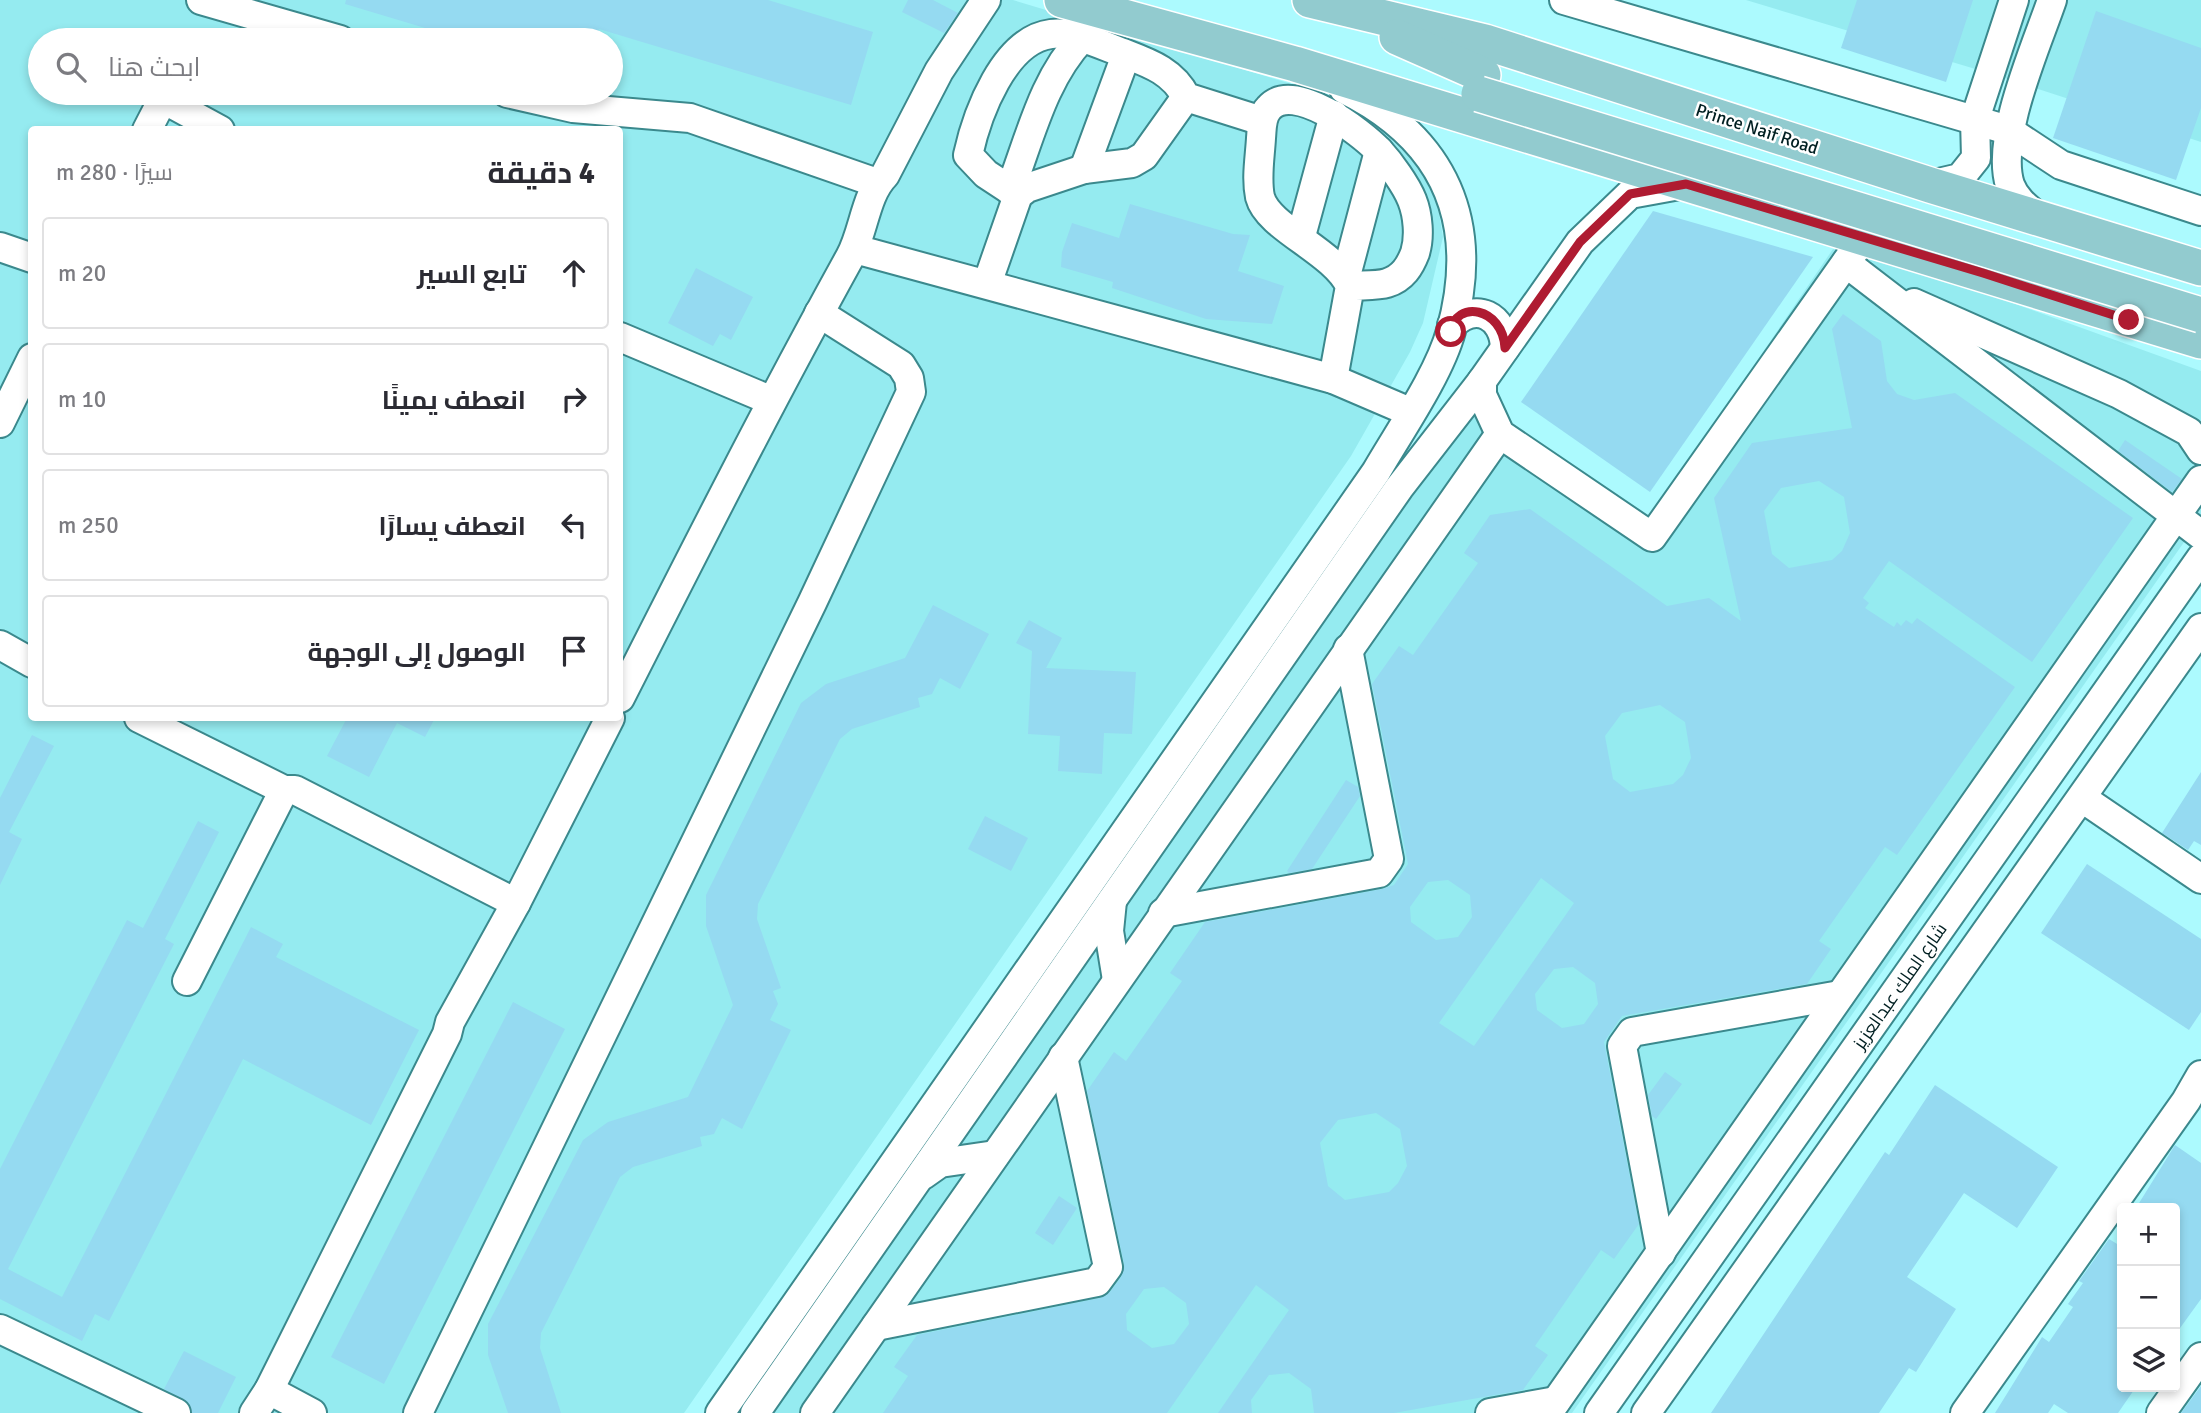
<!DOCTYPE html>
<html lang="ar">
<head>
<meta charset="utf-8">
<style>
	body { margin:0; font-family:Signika,Cairo,sans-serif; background:#f7f7f7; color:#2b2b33; direction:rtl }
	.controls { position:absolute; right:21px; bottom:21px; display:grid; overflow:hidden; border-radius:7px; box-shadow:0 4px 10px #0003 }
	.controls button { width:63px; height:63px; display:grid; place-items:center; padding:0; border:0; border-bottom:2px solid #e1e1e2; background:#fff; color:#2b2b33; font:35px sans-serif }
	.stop { position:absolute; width:21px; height:21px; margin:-16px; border:5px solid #af1b31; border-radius:50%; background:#fff }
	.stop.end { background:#af1b31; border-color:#fff; box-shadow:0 2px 7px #0008 }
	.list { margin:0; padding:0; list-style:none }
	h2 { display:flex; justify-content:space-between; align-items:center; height:91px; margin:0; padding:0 28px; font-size:30px }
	h2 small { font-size:23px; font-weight:400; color:#7c7c81 }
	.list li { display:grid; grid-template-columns:46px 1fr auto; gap:21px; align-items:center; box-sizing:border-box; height:112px; margin:0 14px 14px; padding:0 14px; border:2px solid #e1e1e2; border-radius:7px }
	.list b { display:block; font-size:26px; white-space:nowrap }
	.list em { font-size:23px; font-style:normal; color:#7c7c81 }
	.icon { flex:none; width:38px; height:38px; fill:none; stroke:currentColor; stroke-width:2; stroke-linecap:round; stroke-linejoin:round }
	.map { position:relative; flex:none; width:2201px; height:1413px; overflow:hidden; direction:ltr }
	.search { position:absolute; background:#fff; box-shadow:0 4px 10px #0003; left:28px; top:28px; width:595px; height:77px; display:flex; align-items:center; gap:18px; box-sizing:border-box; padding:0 24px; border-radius:38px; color:#7c7c81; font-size:26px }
	.panel { position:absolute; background:#fff; box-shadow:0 4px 10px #0003; left:28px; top:126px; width:595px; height:595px; border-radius:7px; direction:rtl }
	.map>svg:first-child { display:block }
</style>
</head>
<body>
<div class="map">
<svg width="2201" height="1413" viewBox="0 0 2201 1413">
	<rect width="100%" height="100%" fill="#acfafe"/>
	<!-- built -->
	<g fill="#95ebf0" fill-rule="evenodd">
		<path d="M0,0H1013L1295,85L1340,102L1377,123L1407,151L1427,178L1438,207L1443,237L1423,323L1410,352L1351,456L684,1413H0ZM40,40H611V93H40ZM32,130H620V718H32Z"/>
		<path d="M1746,0H2201V142L1992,74Z"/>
		<path d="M1833,249L1971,288L2201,371V518L1572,1413H773L1471,412L1504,419L1650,518Z"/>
	</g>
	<!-- building -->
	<g fill="#95daf1" fill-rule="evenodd">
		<path d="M346,0H768L873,32L851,105L599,29L596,40H465L345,4Z"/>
		<path d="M908,0H933L958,13L944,33L902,12Z"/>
		<path d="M1857,0H1973L1946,82L1841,48Z"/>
		<path d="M2096,11L2201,48V108L2176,180L2053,138Z"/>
		<path d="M1130,204L1233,234L1250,235L1238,271L1284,286L1272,324L1206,319L1112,288L1113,282L1061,267L1062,252L1072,223L1119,238Z"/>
		<path d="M1653,211L1813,257L1650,492L1521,402Z"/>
		<path d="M696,268L753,297L731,340L720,334L713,346L668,323Z"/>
		<path d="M1843,314L1881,341L1887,381L1897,394L1914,400L1955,393L2133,518L2032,662L1889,561L1863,598L1869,603L1865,608L1894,627L1897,622L1901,626L1906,620L1912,624L1917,618L2015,687L1897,855L1885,847L1819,941L1831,949L1807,984L1622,1016L1604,1042L1639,1224L1614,1259L1601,1250L1535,1346L1548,1355L1523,1390L1394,1413H1314L1311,1389L1289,1373L1269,1375L1251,1400L1252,1413H1218L1289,1310L1256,1285L1167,1413H883L908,1376L894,1367L917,1335L1100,1298L1110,1292L1121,1277L1124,1264L1087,1091L1114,1052L1126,1061L1182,981L1170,973L1205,922L1382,889L1394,885L1408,864L1372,684L1399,646L1413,655L1478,563L1464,553L1490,515L1530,509L1667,606L1709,598L1741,621L1714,498L1752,443L1852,428L1832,329ZM1819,481L1844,497L1850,533L1842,551L1832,560L1789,568L1772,554L1764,511L1781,488ZM1660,705L1685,722L1691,758L1683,775L1673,784L1630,792L1613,779L1605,736L1622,713ZM1541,878L1574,903L1474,1046L1439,1023ZM1448,880L1470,895L1472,917L1458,937L1436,940L1411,922L1410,907L1428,882ZM1573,967L1595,983L1598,1004L1584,1024L1562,1028L1537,1010L1535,994L1554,969ZM1376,1113L1400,1129L1407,1166L1398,1183L1389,1192L1345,1200L1328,1186L1320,1143L1338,1120ZM1164,1287L1186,1303L1189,1324L1174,1344L1152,1348L1127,1330L1126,1314L1144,1289Z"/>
		<path d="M2125,440L2182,479L2172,492L2118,451Z"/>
		<path d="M933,605L989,634L960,689L940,678L932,694L918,698L920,707L852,729L840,739L758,904L757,919L781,988L773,991L778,1004L770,1020L791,1030L742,1129L722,1118L714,1134L700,1137L702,1146L633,1167L620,1177L541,1333L540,1348L561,1413H508L488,1355V1324L583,1140L608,1122L688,1097L733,1005L706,926V895L801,703L826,684L905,658Z"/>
		<path d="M1029,620L1062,638L1046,668L1136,672L1132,734L1104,733L1102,774L1058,771L1060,736L1028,734L1032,651L1016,643Z"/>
		<path d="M347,718H435L425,737L397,723L369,777L327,756Z"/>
		<path d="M32,735L54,746L9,832L22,839L0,885V798Z"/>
		<path d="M2201,772V845L2194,841L2188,850L2162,833Z"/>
		<path d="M1346,780L1358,787L1360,796L1312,869L1289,873L1287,871Z"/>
		<path d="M985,816L1028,838L1011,871L968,849Z"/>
		<path d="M198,821L219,832L165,939L174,944L8,1269L62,1297L251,927L283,944L276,957L419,1030L371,1125L243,1059L109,1321L95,1314L82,1341L0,1299V1169L127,920L143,928Z"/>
		<path d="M2087,864L2201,939V1012L2189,1030L2041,933Z"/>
		<path d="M513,1002L565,1029L384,1384L331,1357Z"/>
		<path d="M1665,1072L1682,1084L1656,1119L1652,1116L1648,1095Z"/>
		<path d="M1935,1085L2058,1167L2017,1228L1964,1193L1907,1277L1956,1309L1916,1372L1909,1368L1879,1413H1711L1885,1152L1889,1155Z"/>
		<path d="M2175,1145L2201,1163V1299L2175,1335V1208H2136Z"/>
		<path d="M1059,1196L1077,1208L1053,1245L1035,1233Z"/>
		<path d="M2109,1239L2122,1247V1387H2136L2118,1413H2068L2054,1404L2048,1413H1995L2042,1337L2049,1342L2073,1307L2068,1304L2083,1283L2079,1281Z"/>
		<path d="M184,1351L236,1377L218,1413H192L189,1403L164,1389Z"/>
		<path d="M2201,1386V1413H2181Z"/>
	</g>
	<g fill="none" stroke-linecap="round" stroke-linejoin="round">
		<!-- minor casing -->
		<g stroke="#3b898d" stroke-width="32">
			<g id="minor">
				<path d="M201,0L340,40"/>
				<path d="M1564,0L2008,130L2061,165L2201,211"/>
				<path d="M507,93L573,108L690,118L877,183"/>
				<path d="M147,130L163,99L220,130"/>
				<path d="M1084,169L1126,55"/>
				<path d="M1930,185L1960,178L1976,158L1975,119L2014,0"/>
				<path d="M1010,190C1030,138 1043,79 1082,38"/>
				<path d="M1018,195L986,174L968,155C977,114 1004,40 1051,34C1074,31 1101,45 1123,53C1149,63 1173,71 1186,97L1262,121"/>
				<path d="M2038,217C2027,208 2015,199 2010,185C1995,138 2036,47 2052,0"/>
				<path d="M1301,236L1334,115"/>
				<path d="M0,247L32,258"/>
				<path d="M855,249L1333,379L1410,412"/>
				<path d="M1846,263L2201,535"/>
				<path d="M1346,276L1379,151"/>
				<path d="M987,284L1018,195L1027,188L1084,169L1132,163L1144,156L1186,97"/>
				<path d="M1914,303L2119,394L2189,432L2201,450"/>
				<path d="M1452,325C1476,301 1504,316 1505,348"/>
				<path d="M620,337L770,400"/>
				<path d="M1333,379L1350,286C1334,251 1268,228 1260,197C1256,178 1260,157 1261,138C1262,128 1261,116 1269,108C1293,80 1361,132 1379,151C1390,163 1406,185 1412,200C1418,215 1420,237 1415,253C1410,266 1403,278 1387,283C1377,286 1362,285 1350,286"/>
				<path d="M1482,381V395L1500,434L1652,537L1864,237"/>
				<path d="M0,423L32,358"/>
				<path d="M0,645L32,663"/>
				<path d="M620,698C695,550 770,402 850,257C864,232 865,195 885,175L939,71L986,0"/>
				<path d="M139,718L284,790H295L516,903"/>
				<path d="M2082,798L2201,879"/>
				<path d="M1112,901L1109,931L1117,980"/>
				<path d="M1163,913L1379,873L1389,859L1348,649"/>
				<path d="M187,981L284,790"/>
				<path d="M923,1175L940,1163L995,1155"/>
				<path d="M1661,1253L1622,1046L1632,1032L1840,995"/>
				<path d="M876,1326L1097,1282L1108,1267L1063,1057"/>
				<path d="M0,1329L176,1413"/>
				<path d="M269,1390L312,1413"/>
				<path d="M254,1413L269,1390L447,1034L450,1022L516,903L610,718"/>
				<path d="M418,1413L812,603L911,392L909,378L901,365L819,313"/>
				<path d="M720,1413L1376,472C1399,432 1439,375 1451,331C1481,222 1445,139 1344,89"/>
				<path d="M755,1413L1399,488L1482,381L1580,242L1630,194L1685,184"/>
				<path d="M815,1413L1500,434"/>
				<path d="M1490,1413L1556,1401"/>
				<path d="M1548,1413L2201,480"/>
				<path d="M1599,1413L2201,558"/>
				<path d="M1646,1413L2201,628"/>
				<path d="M1965,1413L2186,1101L2201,1075"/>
				<path d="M2161,1413L2201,1357"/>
			</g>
		</g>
		<!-- major casing -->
		<g stroke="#fff" stroke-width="38">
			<g id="major">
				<path d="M1062,0L1295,64L2201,341"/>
				<path d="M1310,0L1485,42L1930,185L2201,268"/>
				<path d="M1397,37L1483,75"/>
			</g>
		</g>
		<!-- minor -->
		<use href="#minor" stroke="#fff" stroke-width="28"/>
		<!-- major -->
		<use href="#major" stroke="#92cbcf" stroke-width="35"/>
		<!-- major-bridge casing -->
		<g stroke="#fff" stroke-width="38" stroke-linecap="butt">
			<path id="major-bridge" d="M1479,94L2201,315"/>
		</g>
		<!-- major-bridge -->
		<use href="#major-bridge" stroke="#92cbcf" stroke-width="35"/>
	</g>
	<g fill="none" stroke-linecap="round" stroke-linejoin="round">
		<!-- route -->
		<path stroke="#af1b31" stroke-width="9" d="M1451,332C1455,299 1503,307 1505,348L1580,242L1630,194L1686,184L1983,273L2129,320"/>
	</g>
	<g text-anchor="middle" stroke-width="5" stroke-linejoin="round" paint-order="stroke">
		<!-- street labels -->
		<g font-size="18" fill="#001f21" stroke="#fff">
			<text transform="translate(1757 129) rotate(18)" y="6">Prince Naif Road</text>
			<text transform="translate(1900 986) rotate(-55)" y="6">شارع الملك عبدالعزيز</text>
		</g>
	</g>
</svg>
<div class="controls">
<button>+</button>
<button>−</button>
<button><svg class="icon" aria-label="layers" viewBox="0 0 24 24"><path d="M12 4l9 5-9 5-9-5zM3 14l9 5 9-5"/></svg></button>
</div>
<div class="stop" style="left:1451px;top:332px"></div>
<div class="stop end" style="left:2129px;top:320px"></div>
<div class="search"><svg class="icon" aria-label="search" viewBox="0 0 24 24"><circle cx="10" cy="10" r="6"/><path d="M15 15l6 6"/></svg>ابحث هنا</div>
<section class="panel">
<h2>4 دقيقة<small>سيرًا · 280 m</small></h2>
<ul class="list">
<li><svg class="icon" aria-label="ahead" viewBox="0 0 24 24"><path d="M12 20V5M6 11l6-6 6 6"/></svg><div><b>تابع السير</b></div><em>20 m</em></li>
<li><svg class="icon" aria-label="right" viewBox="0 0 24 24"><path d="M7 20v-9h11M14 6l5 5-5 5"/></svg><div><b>انعطف يمينًا</b></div><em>10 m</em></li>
<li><svg class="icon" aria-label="left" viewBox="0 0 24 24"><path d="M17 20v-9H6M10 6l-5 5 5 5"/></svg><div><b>انعطف يسارًا</b></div><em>250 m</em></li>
<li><svg class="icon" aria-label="arrive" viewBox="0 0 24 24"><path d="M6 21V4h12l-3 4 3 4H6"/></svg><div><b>الوصول إلى الوجهة</b></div></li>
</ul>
</section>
</div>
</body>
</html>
